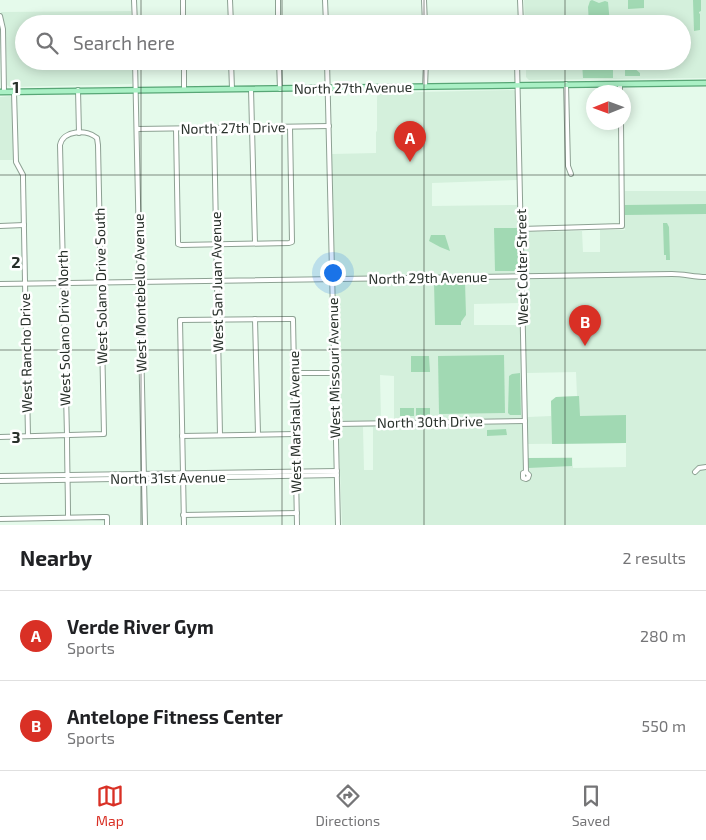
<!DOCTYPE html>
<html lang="en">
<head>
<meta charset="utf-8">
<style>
	body { margin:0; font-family:"Exo 2",sans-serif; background:#f2f2f2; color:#202124 }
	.compass { position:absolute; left:586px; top:85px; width:45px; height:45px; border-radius:50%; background:#fff; box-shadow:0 2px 12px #0003; rotate:269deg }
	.you { position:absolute; left:332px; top:272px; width:18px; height:18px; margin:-12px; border:4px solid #fff; border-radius:50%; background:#1a73e8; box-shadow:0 0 0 8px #1a73e833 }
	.badge { display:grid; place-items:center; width:32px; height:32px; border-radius:50%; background:#d93025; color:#fff; font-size:16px; font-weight:700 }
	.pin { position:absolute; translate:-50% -41px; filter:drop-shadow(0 1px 2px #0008) }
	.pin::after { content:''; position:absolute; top:26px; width:18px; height:15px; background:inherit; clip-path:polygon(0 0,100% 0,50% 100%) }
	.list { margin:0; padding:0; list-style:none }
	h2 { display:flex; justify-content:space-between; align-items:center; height:65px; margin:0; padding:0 20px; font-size:21px }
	h2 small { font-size:16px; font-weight:400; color:#757577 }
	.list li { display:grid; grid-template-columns:32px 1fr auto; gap:15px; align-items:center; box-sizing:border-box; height:90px; padding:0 20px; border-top:1px solid #e0e0e0 }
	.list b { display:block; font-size:19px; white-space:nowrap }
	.list p { margin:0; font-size:16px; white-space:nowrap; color:#757577 }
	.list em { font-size:16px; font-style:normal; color:#757577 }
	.icon { flex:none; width:28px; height:28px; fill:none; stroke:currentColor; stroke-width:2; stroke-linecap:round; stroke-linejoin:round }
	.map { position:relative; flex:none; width:706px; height:525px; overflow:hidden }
	.search { position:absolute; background:#fff; box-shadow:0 2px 12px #0003; left:15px; right:15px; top:15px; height:55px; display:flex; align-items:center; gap:12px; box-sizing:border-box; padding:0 18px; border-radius:28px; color:#757577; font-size:19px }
	.sheet { height:245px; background:#fff }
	nav { display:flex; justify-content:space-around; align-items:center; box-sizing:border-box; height:70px; border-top:1px solid #e0e0e0; background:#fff; font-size:14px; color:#757577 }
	nav a { display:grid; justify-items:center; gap:2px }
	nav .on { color:#d93025 }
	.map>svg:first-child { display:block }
</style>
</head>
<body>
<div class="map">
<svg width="706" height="525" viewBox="0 0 706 525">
	<rect width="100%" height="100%" fill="#e5faeb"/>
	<!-- built -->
	<g fill="#d4f0dc" fill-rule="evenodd">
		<path d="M524,0H706V78L529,80L526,77V61H682V24H525Z"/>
		<path d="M131,11L132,24H24V61H133L132,84L10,87L7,85L6,28L1,12Z"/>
		<path d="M514,90L516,92L517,180L432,183V206L518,205L519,232L582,231L583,252H600V230H625V191H706V525H342L340,469L337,429L332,154L376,153V132L377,131V93ZM519,303V325H474V304ZM576,372L577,396L556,397L551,401V416L528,417L527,373ZM380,375L394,376V419H381ZM363,427H373V470H364ZM626,443V467L573,468L572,457L528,458V444Z"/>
		<path d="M10,96L13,100L14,160H0V97Z"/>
	</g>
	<!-- green -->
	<g fill="#a1d9b3">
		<path d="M592,0L599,3L605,1L608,2L610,24H589L588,7L590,1Z"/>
		<path d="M628,0H644V8L628,9Z"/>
		<path d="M693,0H701V11L699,12V13L700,14V30L694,31Z"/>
		<path d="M582,61H613V78H583Z"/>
		<path d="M625,61H633L634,68L640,73V76H625Z"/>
		<path d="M706,204V214L625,215V205Z"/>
		<path d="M663,223H667L669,227L670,260H666V255H664Z"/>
		<path d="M494,228H518V271H495Z"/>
		<path d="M431,235H445L450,251L440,247L429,241Z"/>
		<path d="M434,282H465L466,315L461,322V325H435Z"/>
		<path d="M504,355L505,413L439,414L438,356Z"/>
		<path d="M411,356H429L430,372H411Z"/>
		<path d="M520,373L521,415H510L508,413L509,376L512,374Z"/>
		<path d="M579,396L580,416L626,415V443L552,444L551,401L556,397Z"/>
		<rect x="400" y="408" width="14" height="8"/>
		<path d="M416,408H430V415L416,416Z"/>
		<path d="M506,429L507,435L487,436V430Z"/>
		<path d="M528,458H572V466L528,468Z"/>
	</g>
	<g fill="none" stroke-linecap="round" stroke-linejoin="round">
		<!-- minor casing -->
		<g stroke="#8da193" stroke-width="6">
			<g id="minor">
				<path d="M134,0L135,24"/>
				<path d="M183,0V24"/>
				<path d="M230,0L231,24"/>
				<path d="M278,0V24"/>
				<path d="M325,0L326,24"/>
				<path d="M424,0L425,24"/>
				<path d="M520,0L521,24"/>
				<path d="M0,16L3,29L4,92"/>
				<path d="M135,61L145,525"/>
				<path d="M184,61V89"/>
				<path d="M231,61L232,89"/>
				<path d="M279,61L280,89"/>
				<path d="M327,61L338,525"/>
				<path d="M517,61L526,472L529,475L528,478L526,479L523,478V473L526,472"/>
				<path d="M566,84L568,166L571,174"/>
				<path d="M620,84V92"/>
				<path d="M425,87L426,61"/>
				<path d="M251,89L255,243"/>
				<path d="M78,90L79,133"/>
				<path d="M14,92L16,162L23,175V179L28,436"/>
				<path d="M214,128L220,435"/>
				<path d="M137,129L329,126"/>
				<path d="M176,129L178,241V244L181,245L289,243L292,242L290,127"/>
				<path d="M0,226L24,225"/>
				<path d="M521,229L622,226L621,122"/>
				<path d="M0,284L672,274C684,274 694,277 706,277"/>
				<path d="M255,319L258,434"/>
				<path d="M294,373H334"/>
				<path d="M336,424L525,421"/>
				<path d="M182,436L295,434"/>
				<path d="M0,437L104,434L98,145L97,138C87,129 63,130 60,145L67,435C67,463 68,490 68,517"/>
				<path d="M695,472L699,468L706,467"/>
				<path d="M0,476L337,471"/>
				<path d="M0,481L337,475"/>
				<path d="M183,515L297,513"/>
				<path d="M0,519L104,517H107V525"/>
				<path d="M184,525L180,320L289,319H293L297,525"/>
			</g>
		</g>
		<!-- major casing -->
		<g stroke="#58a676" stroke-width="7">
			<path id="major" d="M0,92L706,83"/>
		</g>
		<!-- minor -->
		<use href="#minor" stroke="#fff" stroke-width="4"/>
		<!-- major -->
		<use href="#major" stroke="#aaf0c5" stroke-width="4.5"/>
	</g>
	<!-- grid -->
	<path fill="none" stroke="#28302a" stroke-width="1" stroke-opacity="0.55" d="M141,0V24M282,0V24M424,0V24M565,0V24M141,61V525M282,61V525M424,61V525M565,61V525M0,175H706M0,350H706"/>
	<g text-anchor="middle" stroke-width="5" stroke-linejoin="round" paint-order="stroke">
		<!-- street labels -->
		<g font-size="14" fill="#28302a" stroke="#fff">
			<text transform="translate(353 88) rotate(-1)" y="5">North 27th Avenue</text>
			<text transform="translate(233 128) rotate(-1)" y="5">North 27th Drive</text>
			<text transform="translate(522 267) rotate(-91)" y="5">West Colter Street</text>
			<text transform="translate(428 278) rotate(-1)" y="5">North 29th Avenue</text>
			<text transform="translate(217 282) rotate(-91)" y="5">West San Juan Avenue</text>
			<text transform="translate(101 286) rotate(-91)" y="5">West Solano Drive South</text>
			<text transform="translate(140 293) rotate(-91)" y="5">West Montebello Avenue</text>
			<text transform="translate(64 328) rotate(-91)" y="5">West Solano Drive North</text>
			<text transform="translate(26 353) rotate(-91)" y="5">West Rancho Drive</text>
			<text transform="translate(334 368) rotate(-91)" y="5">West Missouri Avenue</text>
			<text transform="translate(295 422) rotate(-91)" y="5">West Marshall Avenue</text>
			<text transform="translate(430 422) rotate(-1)" y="5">North 30th Drive</text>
			<text transform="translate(168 478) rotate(-1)" y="5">North 31st Avenue</text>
		</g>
	</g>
	<g font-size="16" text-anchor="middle" font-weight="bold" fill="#28302a" stroke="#fff" stroke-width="5" stroke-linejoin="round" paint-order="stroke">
		<text x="16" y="93">1</text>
		<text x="16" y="268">2</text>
		<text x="16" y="443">3</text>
	</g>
</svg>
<svg class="compass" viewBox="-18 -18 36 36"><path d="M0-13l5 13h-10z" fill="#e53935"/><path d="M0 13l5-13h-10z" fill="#757577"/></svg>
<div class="you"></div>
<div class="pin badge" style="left:410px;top:162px">A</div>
<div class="pin badge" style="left:585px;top:346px">B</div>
<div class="search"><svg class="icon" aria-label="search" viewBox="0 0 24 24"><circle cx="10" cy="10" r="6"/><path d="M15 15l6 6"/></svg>Search here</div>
</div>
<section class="sheet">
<h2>Nearby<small>2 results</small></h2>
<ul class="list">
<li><span class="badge">A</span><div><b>Verde River Gym</b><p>Sports</p></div><em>280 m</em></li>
<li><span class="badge">B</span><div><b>Antelope Fitness Center</b><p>Sports</p></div><em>550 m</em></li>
</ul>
</section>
<nav>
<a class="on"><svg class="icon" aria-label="map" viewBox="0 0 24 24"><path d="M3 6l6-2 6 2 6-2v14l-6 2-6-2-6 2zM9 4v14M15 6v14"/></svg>Map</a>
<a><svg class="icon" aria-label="directions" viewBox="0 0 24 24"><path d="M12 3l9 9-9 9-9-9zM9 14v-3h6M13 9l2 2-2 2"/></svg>Directions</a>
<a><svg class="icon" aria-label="saved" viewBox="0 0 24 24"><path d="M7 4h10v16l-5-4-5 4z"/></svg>Saved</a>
</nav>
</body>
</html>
